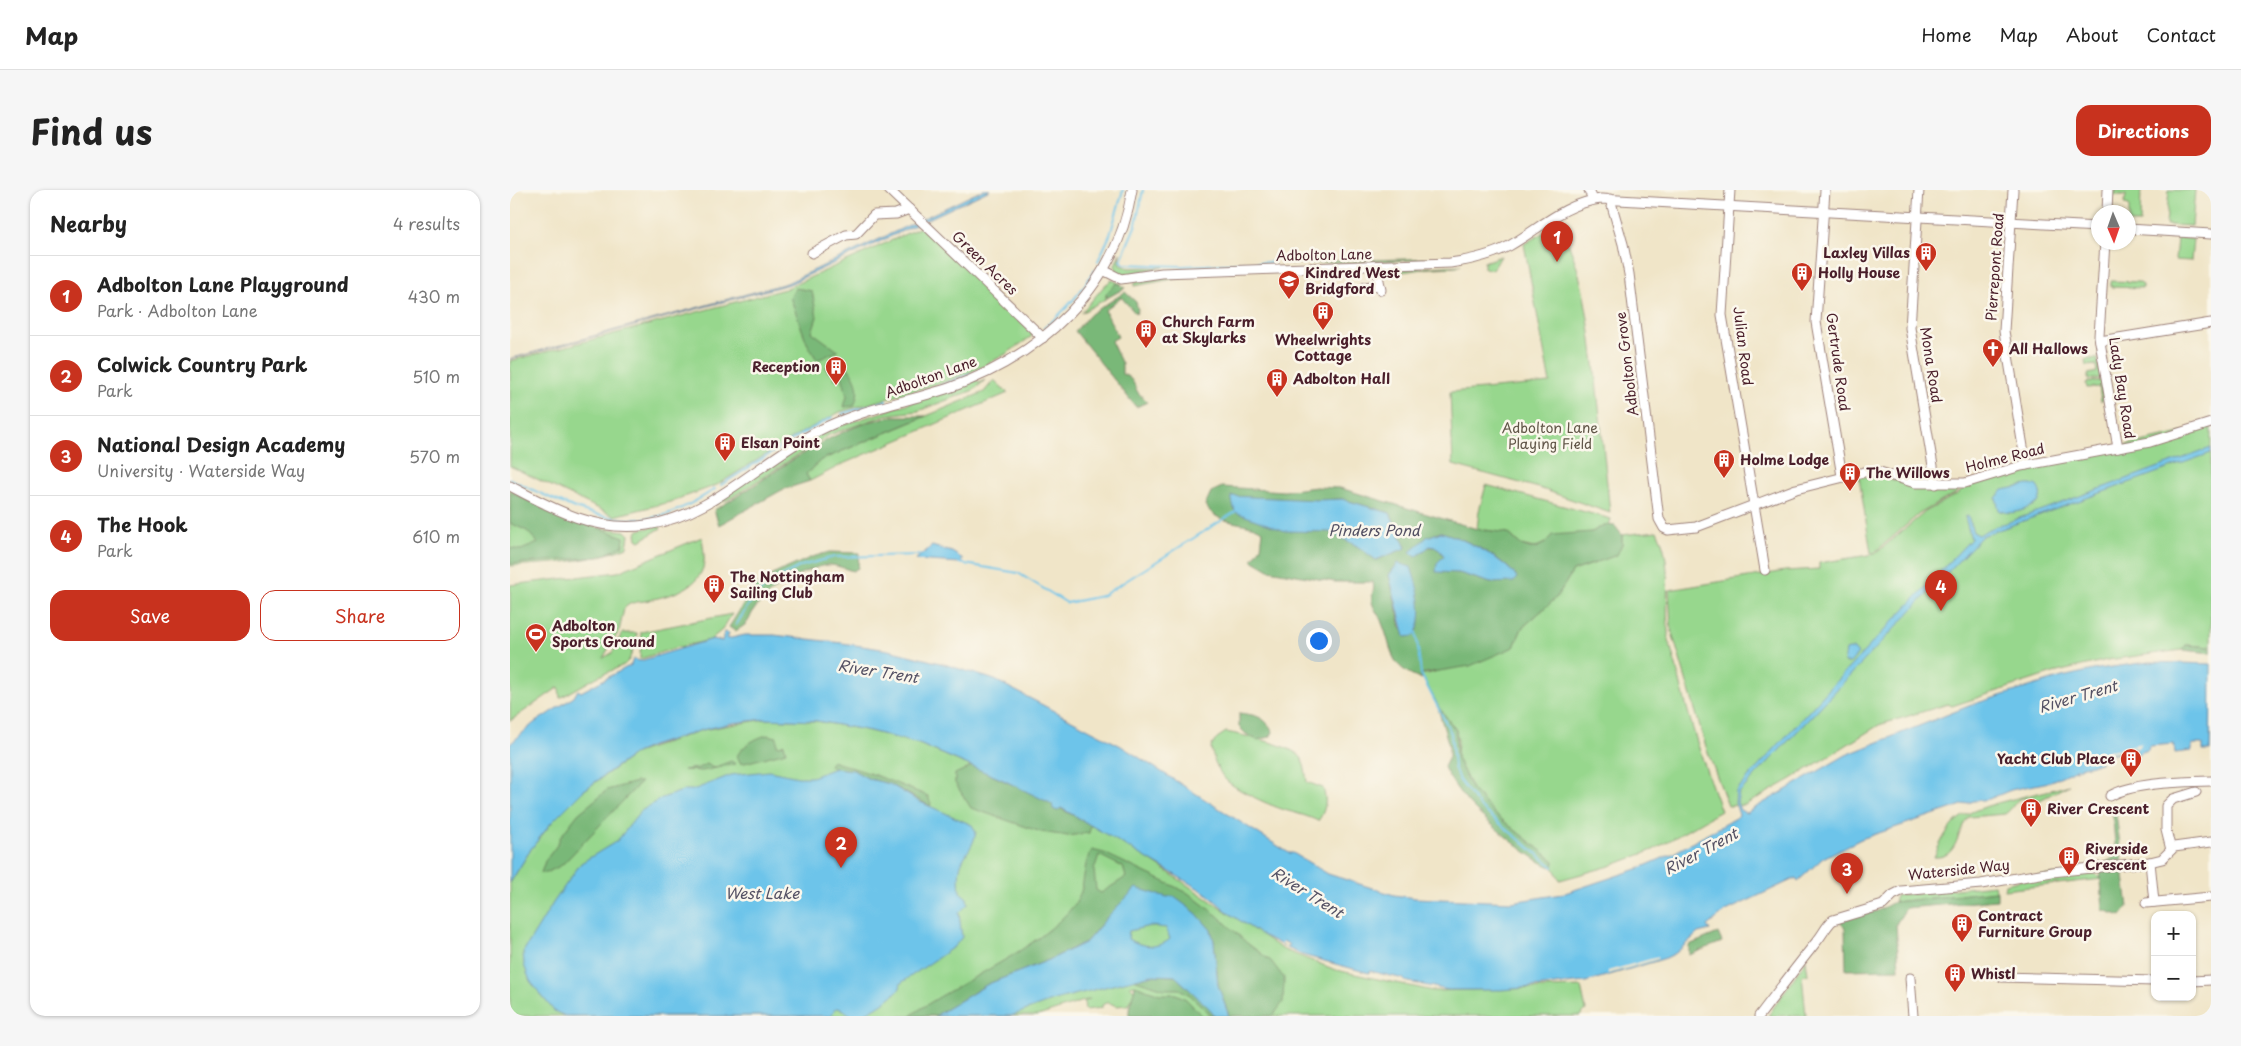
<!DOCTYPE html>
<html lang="en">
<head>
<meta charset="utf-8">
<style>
	body { margin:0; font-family:"Playpen Sans",sans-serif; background:#f6f6f6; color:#222 }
	.controls { position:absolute; right:15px; bottom:15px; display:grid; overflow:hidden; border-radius:10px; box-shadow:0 1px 4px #0004 }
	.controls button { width:45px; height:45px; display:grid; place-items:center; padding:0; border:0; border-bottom:1px solid #e0e0e0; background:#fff; color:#222; font:25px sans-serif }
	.compass { position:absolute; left:1581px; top:15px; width:45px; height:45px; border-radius:50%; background:#fff; box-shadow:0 1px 4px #0004; rotate:178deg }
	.you { position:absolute; left:808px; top:450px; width:18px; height:18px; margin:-12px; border:4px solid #fff; border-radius:50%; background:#1a73e8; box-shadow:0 0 0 8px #1a73e833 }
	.badge { display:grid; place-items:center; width:32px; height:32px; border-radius:50%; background:#c8321e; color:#fff; font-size:16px; font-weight:700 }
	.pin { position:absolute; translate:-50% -41px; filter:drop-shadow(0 1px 2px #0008) }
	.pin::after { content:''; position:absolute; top:26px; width:18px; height:15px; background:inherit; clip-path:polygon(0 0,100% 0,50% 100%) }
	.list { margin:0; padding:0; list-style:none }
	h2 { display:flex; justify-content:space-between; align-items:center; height:65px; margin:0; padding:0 20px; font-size:21px }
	h2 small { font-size:16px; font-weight:400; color:#767676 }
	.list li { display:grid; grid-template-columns:32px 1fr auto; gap:15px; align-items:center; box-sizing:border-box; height:80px; padding:0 20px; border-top:1px solid #e0e0e0 }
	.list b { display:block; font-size:19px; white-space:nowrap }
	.list p { margin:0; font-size:16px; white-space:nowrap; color:#767676 }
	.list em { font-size:16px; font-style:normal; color:#767676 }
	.actions { display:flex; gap:10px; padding:15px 20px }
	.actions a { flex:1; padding:11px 0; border:1px solid #c8321e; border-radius:15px; text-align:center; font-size:18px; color:#c8321e }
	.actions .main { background:#c8321e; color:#fff }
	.map { position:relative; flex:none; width:1701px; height:826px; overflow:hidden; border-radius:15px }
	header { display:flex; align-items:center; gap:30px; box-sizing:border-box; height:70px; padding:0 25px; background:#fff; border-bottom:1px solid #e0e0e0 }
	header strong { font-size:24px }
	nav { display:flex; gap:28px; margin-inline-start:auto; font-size:18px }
	.intro { display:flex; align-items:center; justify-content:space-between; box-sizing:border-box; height:120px; padding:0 30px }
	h1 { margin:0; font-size:35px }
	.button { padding:12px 22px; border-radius:15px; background:#c8321e; color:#fff; font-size:18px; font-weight:700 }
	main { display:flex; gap:30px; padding:0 30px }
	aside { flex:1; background:#fff; border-radius:15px; box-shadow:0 1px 4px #0004 }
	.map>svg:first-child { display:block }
</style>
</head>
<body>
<header>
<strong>Map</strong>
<nav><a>Home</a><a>Map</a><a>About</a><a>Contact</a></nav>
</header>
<div class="intro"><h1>Find us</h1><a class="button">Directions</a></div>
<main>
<aside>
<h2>Nearby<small>4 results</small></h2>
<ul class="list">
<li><span class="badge">1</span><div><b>Adbolton Lane Playground</b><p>Park · Adbolton Lane</p></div><em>430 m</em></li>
<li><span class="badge">2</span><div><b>Colwick Country Park</b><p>Park</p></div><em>510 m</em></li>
<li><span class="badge">3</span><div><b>National Design Academy</b><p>University · Waterside Way</p></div><em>570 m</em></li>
<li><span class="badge">4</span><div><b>The Hook</b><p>Park</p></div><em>610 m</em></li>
</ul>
<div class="actions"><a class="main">Save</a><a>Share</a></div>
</aside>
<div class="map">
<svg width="1701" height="826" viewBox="0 0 1701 826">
	<rect width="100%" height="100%" fill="#fbf7ec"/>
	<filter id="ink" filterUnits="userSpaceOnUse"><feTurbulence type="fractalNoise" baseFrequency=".02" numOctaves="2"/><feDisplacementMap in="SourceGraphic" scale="10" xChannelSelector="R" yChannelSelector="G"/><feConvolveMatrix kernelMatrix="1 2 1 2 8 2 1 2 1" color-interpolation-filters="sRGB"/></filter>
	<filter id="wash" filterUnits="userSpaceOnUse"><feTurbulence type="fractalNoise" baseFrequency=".0096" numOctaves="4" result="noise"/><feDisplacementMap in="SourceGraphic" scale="20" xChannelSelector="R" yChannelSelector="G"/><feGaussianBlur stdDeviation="1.12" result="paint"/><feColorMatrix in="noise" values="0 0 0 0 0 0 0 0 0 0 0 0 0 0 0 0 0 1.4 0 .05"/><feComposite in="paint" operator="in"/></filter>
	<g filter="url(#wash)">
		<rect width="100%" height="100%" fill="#f0e5c8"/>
		<!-- green -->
		<g fill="#97d78d" stroke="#707b5c">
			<path d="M1603,0H1631L1630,33H1619V15L1614,14L1616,5H1603Z"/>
			<path d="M1659,0H1685L1682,36L1656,35Z"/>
			<path d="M1048,34C1073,75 1078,127 1084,174C1090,224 1095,274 1100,323L1029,298L943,275L940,202L1040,193L1014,54Z"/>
			<path d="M413,36L523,143L522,146L496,164L468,179L432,193L330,222L289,244L207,295L160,312L104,326L0,276V171L275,99Z"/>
			<path d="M1667,48L1683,49L1681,71L1665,70Z"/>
			<path d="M962,61L964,65L944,69L780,74V72L931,68L947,66Z"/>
			<path d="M610,63L609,74L619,78L654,77L612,85L607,82L605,75Z"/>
			<path d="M991,66L983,80L974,78V72Z"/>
			<path d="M951,75L947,77L921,78L870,85L871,80Z"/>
			<path d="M678,85L679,86L624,96L626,91Z"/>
			<path d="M602,90L612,94L595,106L597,108L571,123L595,95Z"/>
			<path d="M1601,91L1628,92L1633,95V98L1601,97Z"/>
			<path d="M1587,168L1591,188L1578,190V184L1587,182L1586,175L1576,176L1575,170Z"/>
			<path d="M467,190L469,193L475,190L464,200L408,221L376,225L319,245L221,308L204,315L229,295L310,243Z"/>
			<path d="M484,190L498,203L335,273L300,291L296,284L311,270L474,202Z"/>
			<path d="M1591,190L1594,210L1591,211L1589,197L1577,198L1576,193Z"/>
			<path d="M1701,236V457L1676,455L1672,460L1597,470L1543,483L1442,516L1438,514L1369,535L1280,590L1235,615L1218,616L1197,560L1161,439L1159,400L1275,381L1309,379V373L1365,364L1415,322L1449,303L1455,297L1517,278Z"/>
			<path d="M1370,286L1414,299L1446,300V303L1409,324L1364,363H1361L1349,287Z"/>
			<path d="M976,295L1101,329L1099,336L1094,335L1080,343L1035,353L1024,358L1011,355L998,343L967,339L969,321Z"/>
			<path d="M0,299L38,319L83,337L115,341L119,345L117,357C78,373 41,373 0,376Z"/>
			<path d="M149,336L151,338L130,351L127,349L126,343L128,340Z"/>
			<path d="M1147,341C1163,369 1155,411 1158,442C1159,456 1165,470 1168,483C1179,530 1194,576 1211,621L1143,660L1100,676L1050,690L1043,677L1044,671L986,625L962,599L947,568L948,551L946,540L930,519L911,484H918L1004,457L1012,438L1046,408L1063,381L1086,373L1112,354V345Z"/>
			<path d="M192,347C193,355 195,366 194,374C189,400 157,406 135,411C127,412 119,412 114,419L109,441L93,468L102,463L112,443H127L126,452L119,470L114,475L87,487L50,508L49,497L0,531V395L108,382Z"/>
			<path d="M222,424L212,440L200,450L165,458L130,469L131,442Z"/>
			<path d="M255,529L307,531L360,541L409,554L491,589L558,622L634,666L774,760L826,780L923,801L1071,797L1076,820L1070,826H622L625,795L620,796L625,801L618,815L606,816L598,812L592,815V818L575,820L574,812L580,809L528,826H0V693L21,659L42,632L73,601L126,563L192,540Z"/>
			<path d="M716,542C731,545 785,555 792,569C795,576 796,585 797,592L813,598C817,611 816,620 808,631C798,626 789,624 778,621C763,617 725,600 715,589C707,579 703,569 701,557L707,548Z"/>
			<path d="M1559,595L1526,612C1504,602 1508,615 1495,624L1459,627C1446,640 1449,669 1424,667C1430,653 1439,634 1453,626C1481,611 1527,605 1559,595Z"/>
			<path d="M1582,682L1592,689L1494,700L1495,694L1529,686Z"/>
			<path d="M1484,695L1487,701L1384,712L1386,706L1389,705Z"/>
			<path d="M1296,770L1298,785H1292L1296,826H1258Z"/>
		</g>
		<!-- forest -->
		<g fill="#79b878" stroke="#626c52" fill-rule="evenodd">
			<path d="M607,93L615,98L597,108L596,103Z"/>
			<path d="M286,98L302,101L307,127L302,142L328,161L307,170L297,153L280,107Z"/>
			<path d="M615,102L626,112L628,120L626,124L611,107L595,120L608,147L601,151L612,174V184C621,187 623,191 626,199C628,204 634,208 638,212L626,217L565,141L581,124Z"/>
			<path d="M331,169C344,185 353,195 344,216L334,217L337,206L332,186L324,189L325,181L319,183L316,177Z"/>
			<path d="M383,226H416L311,270L296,284L300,291L272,300L209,335L204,320C263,287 314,239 383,226Z"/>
			<path d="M712,297L774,301L806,297L830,298L967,339L998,343L1011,355L1020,358H1026L1035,353L1042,345L1082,342L1094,335L1105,336L1112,345V354L1107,365L1063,381L1046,408L1012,438L1004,457L960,476L910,484L912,489C877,476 884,462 872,433C870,426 863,418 862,412C861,405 865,400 863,392H825L759,380L742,370L751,357L753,341C732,329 709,337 695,315L701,302ZM832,309L880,323L896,357L866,370L847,356L820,342L807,310ZM931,342C955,349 992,367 1007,387L981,393L949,383L939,382C930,353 928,353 900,363L917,347ZM888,373L908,439L904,446L891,437L879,385Z"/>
			<path d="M0,302L41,321L114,347L113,356L89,367L0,374V358L11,360L28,353L17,341L0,333Z"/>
			<path d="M319,362L349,363L348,378L343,381C336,379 324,374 317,375C292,380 264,396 247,416C237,428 243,432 225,441L219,437L245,396L264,384L302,367Z"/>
			<path d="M1676,455L1701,457V463L1672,460Z"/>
			<path d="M928,518L931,520L946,540L947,568L962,599L986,625L1044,671L1043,677C1031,678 974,629 963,618C954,609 939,589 934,577L939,567V556Z"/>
			<path d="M729,523C745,525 755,526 763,542L760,547L747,550L736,544L729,537Z"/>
			<path d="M257,545L267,547V555L270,556L274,554L276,562L231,574L227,566C233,555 246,548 257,545Z"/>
			<path d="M221,571L226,574L192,581L173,580L188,578L197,574L203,578Z"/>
			<path d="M322,571L365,585L418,606L421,614L420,616L380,594L359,589L343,580L327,579L320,576Z"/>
			<path d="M462,576L527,606L581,635L579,643L558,646L531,642L461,618L445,593V584Z"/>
			<path d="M126,592H131L52,675L36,683H31L35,671L47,655L51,646L68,624L97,600Z"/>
			<path d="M1605,616L1618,717L1611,726L1593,720L1590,676L1606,666L1602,617Z"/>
			<path d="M582,660L594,663L678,703L708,726L737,753L761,771L774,788L773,812L763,826H719L708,795L704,751L701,740L649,704L600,724L576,752L539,770L478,794L425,826H400C450,790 527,762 565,714C577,698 571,675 582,660ZM589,665L613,677L616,687L591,703L586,700L584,680Z"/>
			<path d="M1487,701V710L1396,718L1386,734L1389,779L1336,780L1335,739L1330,730L1367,721L1384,712Z"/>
			<path d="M1208,743L1212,752L1179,765V755Z"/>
			<path d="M642,785L665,786L700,818L704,826H699V823L680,805L669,799H654L623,789Z"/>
			<path d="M625,795L650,804H666L676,809L692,826H619C618,814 624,806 625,795Z"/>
		</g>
		<!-- water -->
		<g fill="#6dc4ea" stroke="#5c728a" fill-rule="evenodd">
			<path d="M473,0H480L279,94L0,169L277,93Z"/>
			<path d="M1701,258V263L1472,346L1229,603L1227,612L1230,620L1236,623L1336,565L1464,514L1552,487L1588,479L1639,472L1701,474L1700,561H1693V554H1682V561L1665,563L1664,554L1639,556L1638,560L1627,564L1626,559L1589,567L1590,573L1569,578L1539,592L1501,600L1479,609L1464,611L1351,649L1313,668L1288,691L1286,688L1216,721L1197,736L1200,740L1188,743L1166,763L1156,768L1076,792L991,800H938L894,791V789L860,781L859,783L792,765L775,757L780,755L773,751L771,753L774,756L750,744L720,724L696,703L558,622L551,618L547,621L543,619L542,614L491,589L409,554L360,541L307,531L255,529L223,533L192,540L142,556L126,563L103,579L73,601L42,632L21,659L0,693V554L24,533L64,507L68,500L71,502L121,475L123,469L130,471L203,449L212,451L214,442L219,443L217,449L235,445H264L332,453L378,460L434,474L485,490L611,556L779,663H783L818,684L884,705L905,708L1002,712L1052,704L1130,678L1162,664L1226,628L1229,625L1225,613L1226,601L1330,487L1461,349L1455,327L1458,326L1463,342L1469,345L1477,340Z"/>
			<path d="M1517,295H1526C1531,301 1532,306 1528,313C1516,319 1502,327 1489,320L1486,308L1493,300Z"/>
			<path d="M721,306L807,310L832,309L880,323L896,358L866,370L847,356L820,342L775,341L725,322Z"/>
			<path d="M931,342C955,349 991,367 1007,387L1004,392L981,393L949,383L926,382L927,373L934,366L928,358L920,356L906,367L900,362L917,347Z"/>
			<path d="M422,356L442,362L453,369L450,373L405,370Z"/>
			<path d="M888,373L901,377C908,398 917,426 904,446L895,447L879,385Z"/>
			<path d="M1339,459H1344L1348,464L1340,473H1334L1336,460Z"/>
			<path d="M325,578L343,580L359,589L380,594L408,611L462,635L466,642C463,657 459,658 453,670C448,679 449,692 450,702L457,708L458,714L449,723L452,747L445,756L391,793L390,798C382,808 356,826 344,826C337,824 334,818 326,818L321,826H55L44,821L20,791L14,775L13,762L43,713L71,673L107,651L131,621L152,608L175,600H183L221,585L259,581L288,587H302Z"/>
			<path d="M626,698L657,707L663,706L686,723L701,740L704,751L708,795L719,826H704L699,818L665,786L642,785L544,810L501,826H425L478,794L539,770L576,752L600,724ZM640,736L656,738L660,749C647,760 632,756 618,749L619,741Z"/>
		</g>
		<!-- pier -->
		<g fill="#f0e5c8">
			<path d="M1632,553L1626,559L1625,557L1587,567L1586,564Z"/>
			<path d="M1148,767V769L1098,784V781Z"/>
		</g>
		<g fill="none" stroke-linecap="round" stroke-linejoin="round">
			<!-- stream -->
			<g stroke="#6dc4ea" stroke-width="2">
				<path d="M633,0L626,34L611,70L614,74L672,76L764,72"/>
				<path d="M588,71L600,45L613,0"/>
				<path d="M534,138C555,121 571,104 584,80"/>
				<path d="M431,196L461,184"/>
				<path d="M332,224L376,211"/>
				<path d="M0,289C47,311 104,342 157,324C174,318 190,309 205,299"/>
				<path d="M211,295L290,245L323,227"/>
				<path d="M449,373L508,383L557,413L592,406L725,322"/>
				<path d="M226,435L241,411L258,393L291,376L324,367L410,365"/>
				<path d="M906,442L911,484L941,543L944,577L949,590L972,619L1043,677"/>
			</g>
		</g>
	</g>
	<g filter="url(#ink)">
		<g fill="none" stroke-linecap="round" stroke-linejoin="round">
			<!-- minor casing -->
			<g stroke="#9d827a" stroke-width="11">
				<g id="minor">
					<path d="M379,0L533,148"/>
					<path d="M1079,0L1083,10"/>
					<path d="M1220,0L1212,125L1255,380"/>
					<path d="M1315,0L1306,132L1332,286"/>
					<path d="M1409,0L1400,138L1426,294"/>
					<path d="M1503,0L1494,141L1516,275"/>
					<path d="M1100,9L1113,54L1119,84L1149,329L1154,338L1158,340L1186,337L1286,299L1354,282H1370L1405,293H1455L1511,276L1640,252L1701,233"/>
					<path d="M1597,22L1598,0"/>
					<path d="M1618,39L1701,44"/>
					<path d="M1595,52L1589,146L1608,258"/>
					<path d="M302,63L336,45L346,44L364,25L386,24L399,19"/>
					<path d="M866,77L871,100"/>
					<path d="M593,80L611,89L652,83L940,73C961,70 980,66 999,56C1029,39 1055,13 1091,9L1588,37"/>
					<path d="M855,97L869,95"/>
					<path d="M1590,151L1701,133"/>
					<path d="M0,296C43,319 87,343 137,335C202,326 251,270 308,241C348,220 396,212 439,198C529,167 607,98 622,0"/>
					<path d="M1600,606C1624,592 1673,592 1701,591"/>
					<path d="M1661,660L1656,640V616L1663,609L1686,602"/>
					<path d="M1640,672L1644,712"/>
					<path d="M1636,713L1701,707"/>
					<path d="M1492,787L1645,791"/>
					<path d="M1400,788L1403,826"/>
					<path d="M1682,791L1701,790"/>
					<path d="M1249,826C1268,801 1287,776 1307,751C1313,744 1316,736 1323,730L1373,715L1383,705L1391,701L1471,694L1542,682L1640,672L1652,669L1664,657L1701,652"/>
				</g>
			</g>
			<!-- minor -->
			<use href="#minor" stroke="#fff" stroke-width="9"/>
		</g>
	</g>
	<!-- icons -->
	<defs>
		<g id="building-pin" transform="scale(1.125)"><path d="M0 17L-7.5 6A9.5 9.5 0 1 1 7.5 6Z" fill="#c8321e" stroke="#fbf7ec"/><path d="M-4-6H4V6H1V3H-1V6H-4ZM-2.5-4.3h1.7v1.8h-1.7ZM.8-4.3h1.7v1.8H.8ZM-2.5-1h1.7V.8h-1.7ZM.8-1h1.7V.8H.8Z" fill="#fff"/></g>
		<g id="school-pin" transform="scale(1.125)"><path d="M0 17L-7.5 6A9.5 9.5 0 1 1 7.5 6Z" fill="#c8321e" stroke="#fbf7ec"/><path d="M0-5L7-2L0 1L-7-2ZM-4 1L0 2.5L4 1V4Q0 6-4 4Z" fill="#fff"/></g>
		<g id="church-pin" transform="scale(1.125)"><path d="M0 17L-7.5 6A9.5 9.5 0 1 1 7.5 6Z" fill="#c8321e" stroke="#fbf7ec"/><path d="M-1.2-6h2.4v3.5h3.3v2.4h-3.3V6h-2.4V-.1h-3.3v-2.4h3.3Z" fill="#fff"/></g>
		<g id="stadium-pin" transform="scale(1.125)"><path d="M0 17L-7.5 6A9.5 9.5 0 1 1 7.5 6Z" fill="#c8321e" stroke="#fbf7ec"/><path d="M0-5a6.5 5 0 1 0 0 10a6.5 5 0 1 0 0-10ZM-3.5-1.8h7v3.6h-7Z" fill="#fff"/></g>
	</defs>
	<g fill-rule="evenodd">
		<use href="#building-pin" x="1416" y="63"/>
		<use href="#building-pin" x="1292" y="83"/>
		<use href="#school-pin" x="779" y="91"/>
		<use href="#building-pin" x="813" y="122"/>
		<use href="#building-pin" x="636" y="140"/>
		<use href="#church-pin" x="1483" y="159"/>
		<use href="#building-pin" x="326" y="177"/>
		<use href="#building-pin" x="767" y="189"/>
		<use href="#building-pin" x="215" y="253"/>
		<use href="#building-pin" x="1214" y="270"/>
		<use href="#building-pin" x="1340" y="283"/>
		<use href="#building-pin" x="204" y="395"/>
		<use href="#stadium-pin" x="26" y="444"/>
		<use href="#building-pin" x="1621" y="569"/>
		<use href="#building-pin" x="1521" y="619"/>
		<use href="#building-pin" x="1559" y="667"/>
		<use href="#building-pin" x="1452" y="734"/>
		<use href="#building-pin" x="1445" y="784"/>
	</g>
	<g text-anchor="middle" stroke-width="5" stroke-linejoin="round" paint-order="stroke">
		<!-- poi labels -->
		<g font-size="14" font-weight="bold" fill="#4a1f2b" stroke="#fbf7ec" text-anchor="start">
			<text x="1400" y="68" text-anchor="end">Laxley Villas</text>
			<text x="795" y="88">Kindred West<tspan x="795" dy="16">Bridgford</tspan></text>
			<text x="1308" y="88">Holly House</text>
			<text x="652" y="137">Church Farm<tspan x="652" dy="16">at Skylarks</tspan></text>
			<text x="813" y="155" text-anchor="middle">Wheelwrights<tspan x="813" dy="16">Cottage</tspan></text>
			<text x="1499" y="164">All Hallows</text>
			<text x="310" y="182" text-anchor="end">Reception</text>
			<text x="783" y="194">Adbolton Hall</text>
			<text x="231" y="258">Elsan Point</text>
			<text x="1230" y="275">Holme Lodge</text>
			<text x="1356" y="288">The Willows</text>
			<text x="220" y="392">The Nottingham<tspan x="220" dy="16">Sailing Club</tspan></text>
			<text x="42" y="441">Adbolton<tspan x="42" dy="16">Sports Ground</tspan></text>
			<text x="1605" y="574" text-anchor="end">Yacht Club Place</text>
			<text x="1537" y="624">River Crescent</text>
			<text x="1575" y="664">Riverside<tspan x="1575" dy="16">Crescent</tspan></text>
			<text x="1468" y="731">Contract<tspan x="1468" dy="16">Furniture Group</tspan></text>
			<text x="1461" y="789">Whistl</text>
		</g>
		<!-- street labels -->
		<g font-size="14" fill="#4a1f2b" stroke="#fbf7ec">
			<text transform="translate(814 65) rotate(-1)" y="5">Adbolton Lane</text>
			<text transform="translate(475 73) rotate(44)" y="5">Green Acres</text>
			<text transform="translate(1485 77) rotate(-86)" y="5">Pierrepont Road</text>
			<text transform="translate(1233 156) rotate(83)" y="5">Julian Road</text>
			<text transform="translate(1328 172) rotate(82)" y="5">Gertrude Road</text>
			<text transform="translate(1117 174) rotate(-97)" y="5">Adbolton Grove</text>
			<text transform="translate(1421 175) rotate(81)" y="5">Mona Road</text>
			<text transform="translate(421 187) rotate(-20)" y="5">Adbolton Lane</text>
			<text transform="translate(1612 198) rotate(81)" y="5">Lady Bay Road</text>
			<text transform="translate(1495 268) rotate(-14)" y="5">Holme Road</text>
			<text transform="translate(1449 680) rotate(-6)" y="5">Waterside Way</text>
		</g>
		<!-- park labels -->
		<g font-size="14" fill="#615648" stroke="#fbf7ec">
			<text x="1040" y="243">Adbolton Lane<tspan x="1040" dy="16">Playing Field</tspan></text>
		</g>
		<!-- water labels -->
		<g font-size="15" font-style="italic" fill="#545164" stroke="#fbf7ec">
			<text x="864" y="346">Pinders Pond</text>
			<text transform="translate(368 482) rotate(9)" y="5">River Trent</text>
			<text transform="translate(1568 507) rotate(-16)" y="5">River Trent</text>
			<text transform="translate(1191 662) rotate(-28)" y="5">River Trent</text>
			<text transform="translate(797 703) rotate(32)" y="5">River Trent</text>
			<text x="252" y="709">West Lake</text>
		</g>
	</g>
</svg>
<div class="controls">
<button>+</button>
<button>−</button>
</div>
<svg class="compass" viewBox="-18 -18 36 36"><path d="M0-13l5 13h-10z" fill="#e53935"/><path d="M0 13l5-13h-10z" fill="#767676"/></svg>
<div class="you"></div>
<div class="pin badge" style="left:1047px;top:72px">1</div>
<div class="pin badge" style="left:331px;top:678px">2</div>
<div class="pin badge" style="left:1337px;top:704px">3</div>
<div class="pin badge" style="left:1431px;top:421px">4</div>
</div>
</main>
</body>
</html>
